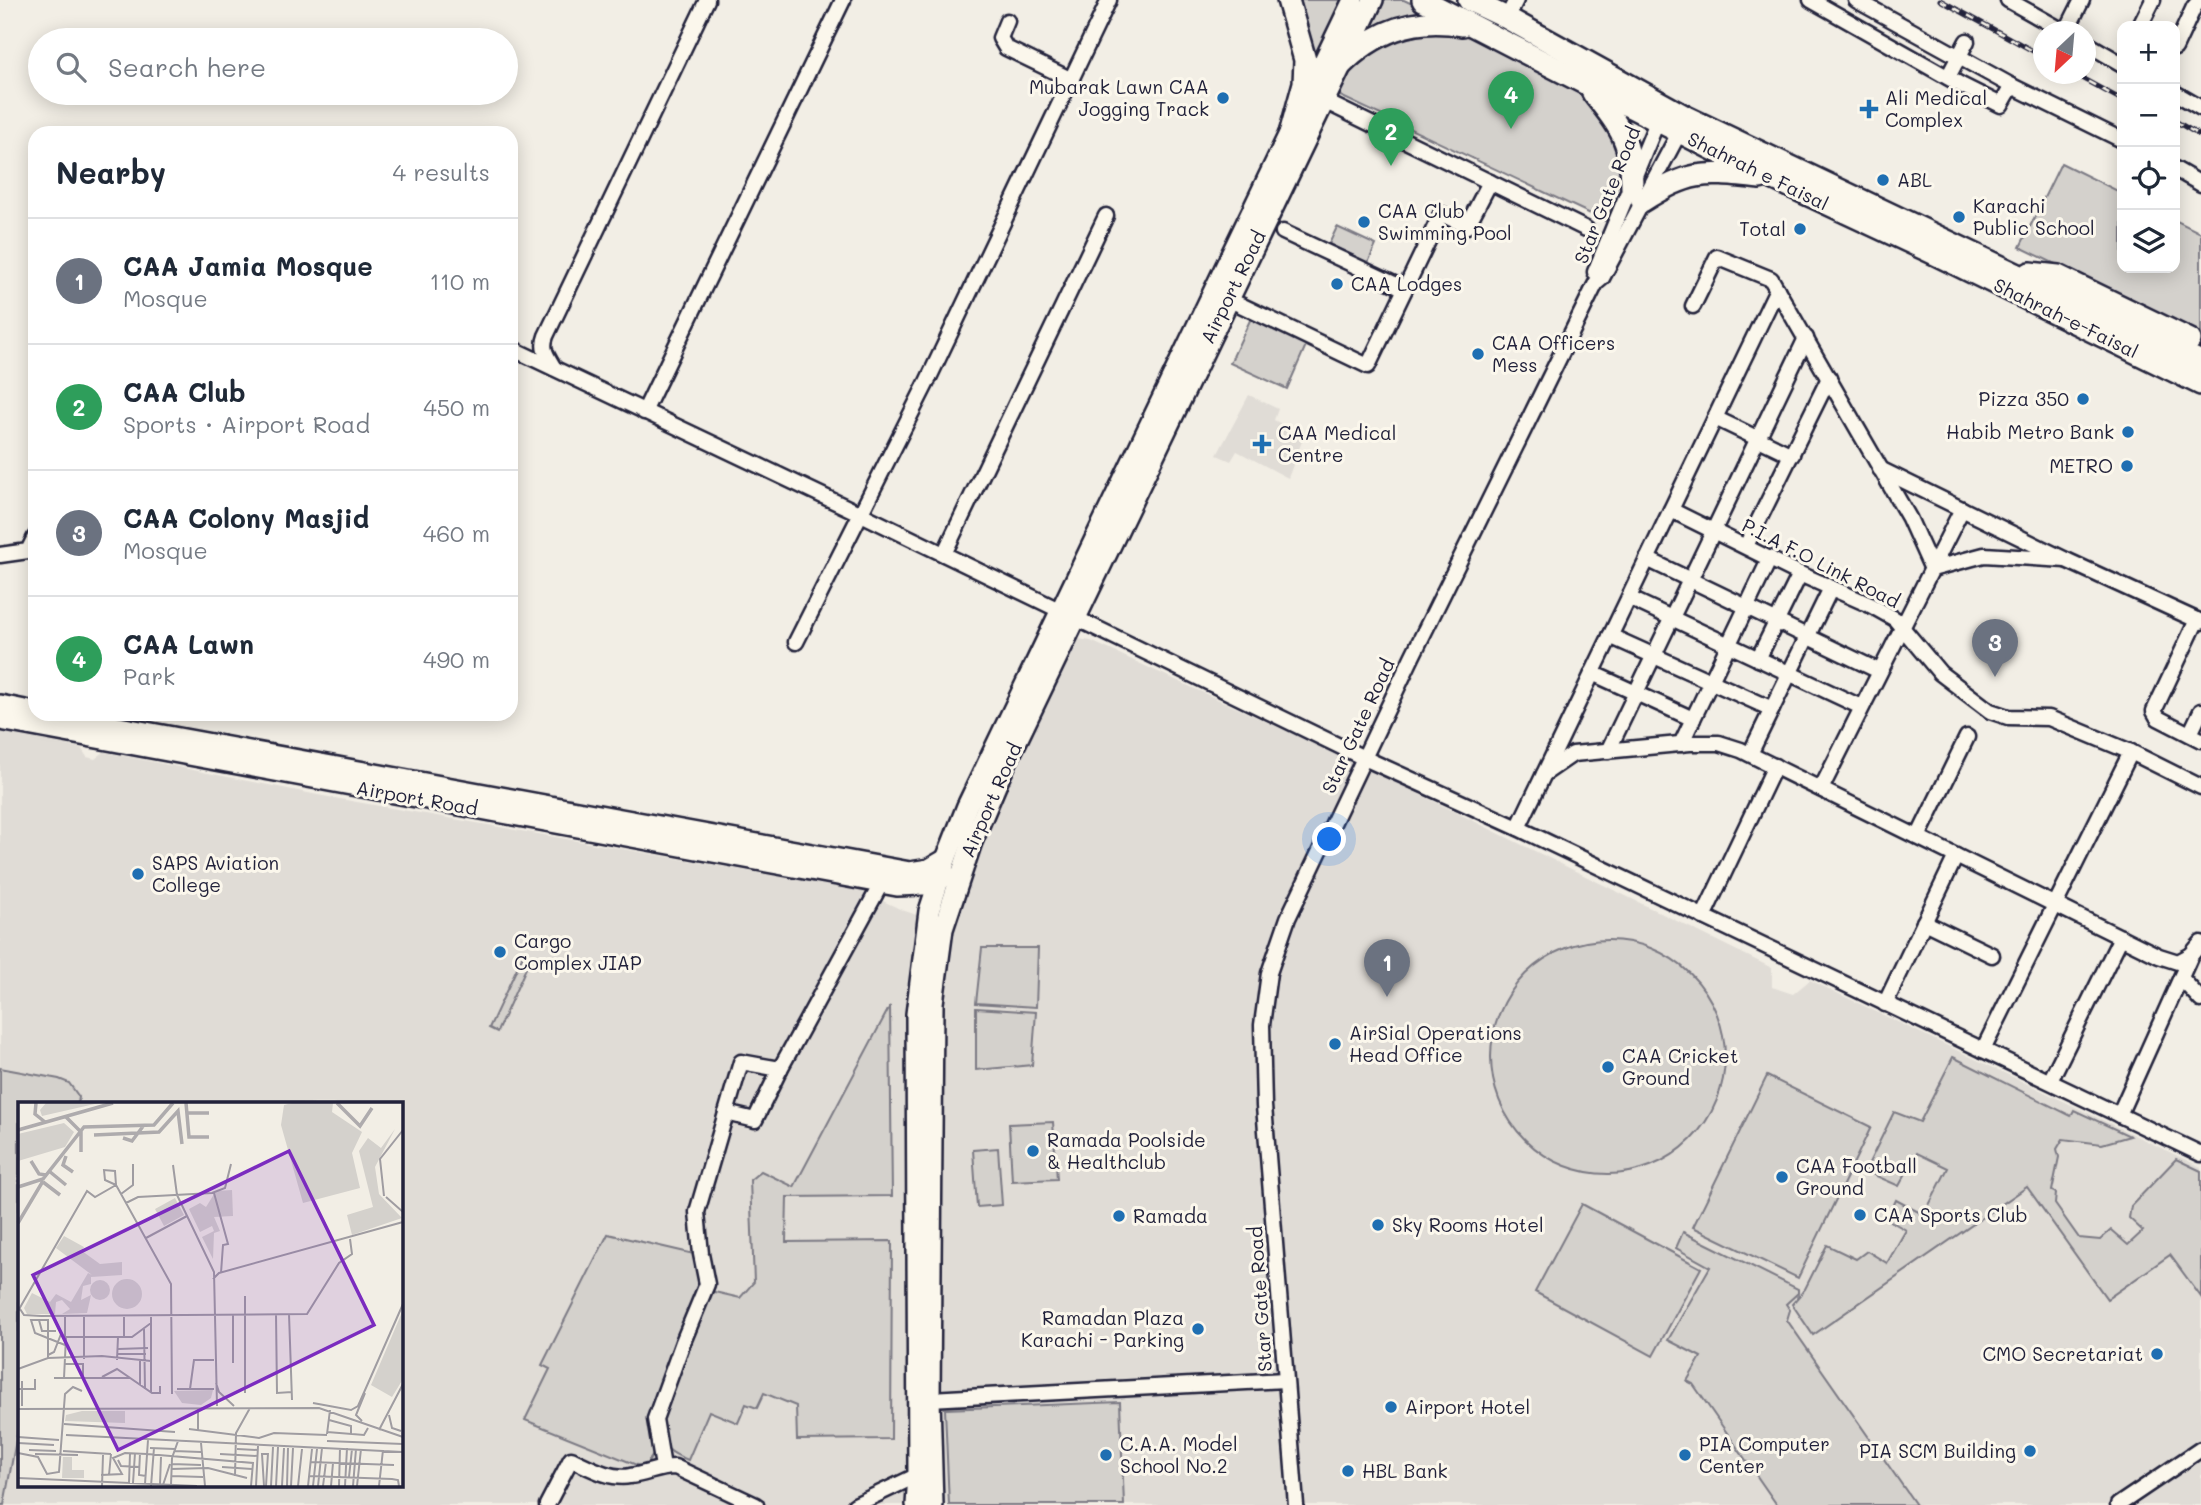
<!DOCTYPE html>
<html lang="en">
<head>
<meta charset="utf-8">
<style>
	body { margin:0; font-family:Mali,sans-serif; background:#f6f6f7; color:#1f2937 }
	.controls { position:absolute; right:21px; top:21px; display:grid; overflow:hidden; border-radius:14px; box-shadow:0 4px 18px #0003 }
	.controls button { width:63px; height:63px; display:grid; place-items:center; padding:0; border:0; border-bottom:2px solid #e0e1e3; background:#fff; color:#1f2937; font:35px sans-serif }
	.compass { position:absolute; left:2033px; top:21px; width:63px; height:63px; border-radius:50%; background:#fff; box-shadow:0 4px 18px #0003; rotate:206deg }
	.you { position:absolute; left:1330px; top:840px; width:24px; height:24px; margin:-18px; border:5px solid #fff; border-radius:50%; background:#1a73e8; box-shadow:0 0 0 10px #1a73e833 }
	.badge { display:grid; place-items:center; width:46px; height:46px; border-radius:50%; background:#111827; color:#fff; font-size:23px; font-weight:700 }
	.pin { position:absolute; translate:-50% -58px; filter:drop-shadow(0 2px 4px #0008) }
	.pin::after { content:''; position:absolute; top:37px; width:24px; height:21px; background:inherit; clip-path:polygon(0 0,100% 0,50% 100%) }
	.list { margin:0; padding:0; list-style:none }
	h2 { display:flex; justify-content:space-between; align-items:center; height:91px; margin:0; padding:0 28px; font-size:30px }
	h2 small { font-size:23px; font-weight:400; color:#747a83 }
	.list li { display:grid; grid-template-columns:46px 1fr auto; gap:21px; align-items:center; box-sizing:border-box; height:126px; padding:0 28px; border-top:2px solid #e0e1e3 }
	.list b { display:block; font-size:26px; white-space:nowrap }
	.list p { margin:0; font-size:23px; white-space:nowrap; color:#747a83 }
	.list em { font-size:23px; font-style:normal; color:#747a83 }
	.icon { flex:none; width:38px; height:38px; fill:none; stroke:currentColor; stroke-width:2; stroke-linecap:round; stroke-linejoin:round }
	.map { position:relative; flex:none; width:2201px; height:1505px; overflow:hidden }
	.search { position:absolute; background:#fff; box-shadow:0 4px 18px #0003; left:28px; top:28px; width:490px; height:77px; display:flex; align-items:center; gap:18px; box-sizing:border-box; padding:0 24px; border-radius:38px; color:#747a83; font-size:26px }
	.panel { position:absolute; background:#fff; box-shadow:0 4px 18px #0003; left:28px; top:126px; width:490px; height:595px; border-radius:21px }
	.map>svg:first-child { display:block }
</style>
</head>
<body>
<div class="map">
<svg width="2201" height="1505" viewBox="0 0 2201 1505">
	<rect width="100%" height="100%" fill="#f2eee5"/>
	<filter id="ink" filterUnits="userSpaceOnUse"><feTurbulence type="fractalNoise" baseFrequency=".0143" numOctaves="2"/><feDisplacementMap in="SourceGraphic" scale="14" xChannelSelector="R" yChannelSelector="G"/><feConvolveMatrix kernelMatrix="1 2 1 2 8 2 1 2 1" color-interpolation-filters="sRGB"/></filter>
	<g filter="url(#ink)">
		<!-- built -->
		<g fill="#e0dcd6" fill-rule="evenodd">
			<path d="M1249,395L1278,409L1274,420L1304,436L1288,478L1237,451L1231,461L1217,455Z"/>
			<path d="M1078,639L1091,641L1356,763L1772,968V987L1793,994L1810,980L2201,1167V1505H0V732L81,748L87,757L95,759L104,752L323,796L862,891L902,910L952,927L976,852ZM19,1104H401V1486H19Z"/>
		</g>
		<!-- green -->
		<g fill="#d4d1cc" stroke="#7b7a84" stroke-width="2">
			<path d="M1294,0H1349L1316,72Z"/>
			<path d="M1382,0H1404L1429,12L1366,37Z"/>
			<path d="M1448,30L1471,37L1579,91L1599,110L1617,133L1625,178L1612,224L1336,94C1346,71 1364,50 1388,39C1402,33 1431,32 1448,30Z"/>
			<path d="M2061,163L2122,193V268H2175V220L2201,233V334L2020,247Z"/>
			<path d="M1337,227L1376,245L1368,263L1329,244Z"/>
			<path d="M1251,318L1307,343L1287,389L1230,363Z"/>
			<circle cx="1608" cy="1057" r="117"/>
			<path d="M982,948H1038L1036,1007L976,1003Z"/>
			<path d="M524,953L531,957L497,1032L489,1028Z"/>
			<path d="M890,1006L892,1196L787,1197L786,1242L892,1241L891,1439L797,1440L796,1406L764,1393L757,1408L746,1404L738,1423L709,1411L688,1460C670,1453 663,1448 658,1429L686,1343L710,1291L740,1298L754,1282L750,1180L761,1171L794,1187Z"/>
			<path d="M976,1008L1036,1012L1032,1065L976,1070Z"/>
			<path d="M1953,1057L2071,1116L2074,1110L2130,1136L2102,1144L2063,1139L2057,1149L2059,1157L2052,1191L2056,1193L2055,1204L2079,1238L2100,1240L2111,1230L2128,1245L2143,1231L2129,1218L2131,1206L2176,1159L2201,1171V1297L2170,1255L2107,1299L2027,1187L1813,1335L1792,1304L1805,1289L1827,1245L1856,1259L1867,1251L1887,1263L1906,1230L1887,1219L1896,1200L1924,1215L1948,1168L1917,1153L1899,1186L1865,1171L1894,1112L1920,1122Z"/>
			<path d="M0,1068L59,1079L69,1083L79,1097L78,1104H19V1424L4,1505H0Z"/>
			<path d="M1767,1076L1871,1127L1798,1278L1693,1227Z"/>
			<path d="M1053,1122L1057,1179L1012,1181L1009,1124Z"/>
			<path d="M998,1148L1002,1205L977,1207L973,1150Z"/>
			<path d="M1582,1204L1701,1268L1653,1356L1535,1292Z"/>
			<path d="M1683,1232L1798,1289V1293L1786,1304L1790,1310L1787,1320L1916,1505H1777L1693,1384L1687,1381L1701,1357L1668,1340L1710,1267L1676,1248Z"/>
			<path d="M608,1234L694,1254L697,1255L703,1280L650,1418L657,1449L644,1468L525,1420L550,1369L542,1365Z"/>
			<path d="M1120,1402L1124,1505H949L945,1409Z"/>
		</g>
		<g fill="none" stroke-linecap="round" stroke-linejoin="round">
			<!-- minor casing -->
			<g stroke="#22223b" stroke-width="19">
				<g id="minor">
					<path d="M1811,0L1963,86L2001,105L2012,86"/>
					<path d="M1856,0L2012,86L2122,140"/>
					<path d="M2008,0L2065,32"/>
					<path d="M1507,18L1516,0"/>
					<path d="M1007,21L1000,38L1006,48L1072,80"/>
					<path d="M2140,26L2153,0"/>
					<path d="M2066,32L2082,0"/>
					<path d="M2086,43L2122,64"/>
					<path d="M2175,48L2194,7L2200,0"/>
					<path d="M1948,77L1967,41"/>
					<path d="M2175,93L2201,108"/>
					<path d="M1324,101L1586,229"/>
					<path d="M2175,169L2201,184"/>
					<path d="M1283,232L1405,289"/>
					<path d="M1595,272L1657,122"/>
					<path d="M1228,299L1368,366L1441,214L1467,226L1490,182"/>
					<path d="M1693,306L1717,257L1771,279L1909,518L1932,569L1984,555L2066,560"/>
					<path d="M511,348L861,514L1364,758L1518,828L2201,1154"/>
					<path d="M554,368C547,356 541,349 546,336L707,0"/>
					<path d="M644,412L843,0"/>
					<path d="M1715,418L1792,455"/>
					<path d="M1880,469L2066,560L2201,622"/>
					<path d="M1671,510L1800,574L1870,605L1895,619L1940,673L1990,711L2008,717L2049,718L2131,752L2201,787"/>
					<path d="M1746,546L1829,378"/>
					<path d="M944,554L1106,216"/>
					<path d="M0,555L28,551L35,537"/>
					<path d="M1647,559L1879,671"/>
					<path d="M1629,598L1861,707"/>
					<path d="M2197,620L2154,711L2158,718L2201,740"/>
					<path d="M1610,636L1772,709"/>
					<path d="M796,642L926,384L1109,0"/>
					<path d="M1758,659L1800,574"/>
					<path d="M1592,673L1693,719"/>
					<path d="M2190,734L2201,711"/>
					<path d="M1681,744L1770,558"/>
					<path d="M1608,751L1806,338"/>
					<path d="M1750,754L1831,588"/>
					<path d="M1544,774L1573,754L1690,743H1719L1741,750L2159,956L2178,962L2191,955L2201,943"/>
					<path d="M1821,789L1962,509"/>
					<path d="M1518,828L1777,289"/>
					<path d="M1918,837L1967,737"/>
					<path d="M1703,917L1775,766"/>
					<path d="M1924,922L1992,955"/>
					<path d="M2181,978L2201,1000"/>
					<path d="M1885,1004L1956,856"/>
					<path d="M1983,1050L2131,752"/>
					<path d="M2050,1081L2121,937"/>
					<path d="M726,1113L755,1120L780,1069"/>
					<path d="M2119,1115L2191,955"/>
					<path d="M930,1399L1285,1380"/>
					<path d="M663,1467L655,1419L683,1342L707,1284L701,1254L697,1212L741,1062L780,1069L881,884"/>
					<path d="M547,1505L571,1459C589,1467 610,1480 630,1476C646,1474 659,1467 675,1467L756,1505"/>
					<path d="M855,1505L918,1475"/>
					<path d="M1296,1505L1264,1106L1262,1025L1269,973L1288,918L1412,657L1596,283L1602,278L1679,133"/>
					<path d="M2118,1505L2201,1449"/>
				</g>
			</g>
			<!-- major casing -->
			<g stroke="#22223b" stroke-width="24">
				<g id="major">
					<path d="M0,705L35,712"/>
					<path d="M48,714L910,872L929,869L946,859"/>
					<path d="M0,720L897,886L923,885L947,876"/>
					<path d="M916,1505L918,1475L916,1014L929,911L946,859L967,806L1353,0"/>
					<path d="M933,1505L930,1399L933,1003L943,929L972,842L1000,776L1373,0"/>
				</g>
			</g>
			<!-- highway casing -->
			<g stroke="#22223b" stroke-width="26">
				<g id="highway">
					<path d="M1288,0L1305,60L1304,83L1290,134"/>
					<path d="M1423,0L1740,163L1931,252L2201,384"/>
					<path d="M1469,0L1507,18L1686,117L2201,362"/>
					<path d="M1340,66C1374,32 1413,16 1462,25"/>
					<path d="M1593,93C1620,127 1632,141 1632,188"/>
					<path d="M1642,201C1692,170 1702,172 1760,178"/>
					<path d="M2030,273L2058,276L2190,340"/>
				</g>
			</g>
			<!-- minor -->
			<use href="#minor" stroke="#fbf7ec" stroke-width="14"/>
			<!-- major -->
			<use href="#major" stroke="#fbf7ec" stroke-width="19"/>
			<!-- highway -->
			<use href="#highway" stroke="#fbf7ec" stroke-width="21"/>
			<!-- rail casing -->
			<g stroke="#22223b" stroke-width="5">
				<g id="rail">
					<path d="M1940,0L2044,57"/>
					<path d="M2074,74L2122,100"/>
					<path d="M2175,121L2201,136"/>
				</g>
			</g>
			<!-- rail -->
			<use href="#rail" stroke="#fbf7ec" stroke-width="2.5" stroke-dasharray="8" stroke-linecap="butt"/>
		</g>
	</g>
	<!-- markers -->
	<g fill="#1f6fb2" stroke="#fbf7ec" stroke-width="2.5">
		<circle cx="1223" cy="98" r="7"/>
		<path d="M1865.5 98.5h7v7h7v7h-7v7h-7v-7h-7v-7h7z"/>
		<circle cx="1883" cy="180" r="7"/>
		<circle cx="1959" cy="217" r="7"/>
		<circle cx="1364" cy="222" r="7"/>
		<circle cx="1800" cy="229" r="7"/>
		<circle cx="1337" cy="284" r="7"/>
		<circle cx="1478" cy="354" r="7"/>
		<circle cx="2083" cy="399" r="7"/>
		<circle cx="2128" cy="432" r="7"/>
		<path d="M1258.5 433.5h7v7h7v7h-7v7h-7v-7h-7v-7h7z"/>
		<circle cx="2127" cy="466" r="7"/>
		<circle cx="138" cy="874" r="7"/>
		<circle cx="500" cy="952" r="7"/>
		<circle cx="1335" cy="1044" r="7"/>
		<circle cx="1608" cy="1067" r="7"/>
		<circle cx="1033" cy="1151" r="7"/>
		<circle cx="1782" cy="1177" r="7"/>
		<circle cx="1860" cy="1215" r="7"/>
		<circle cx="1119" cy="1216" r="7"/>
		<circle cx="1378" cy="1225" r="7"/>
		<circle cx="1198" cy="1329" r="7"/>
		<circle cx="2157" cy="1354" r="7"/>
		<circle cx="1391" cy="1407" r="7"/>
		<circle cx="2030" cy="1451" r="7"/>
		<circle cx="1106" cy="1455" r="7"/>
		<circle cx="1685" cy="1455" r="7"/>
		<circle cx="1348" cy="1471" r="7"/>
	</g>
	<g text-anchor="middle" stroke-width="6" stroke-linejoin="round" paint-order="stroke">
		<!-- poi labels -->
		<g font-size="19" fill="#22223b" stroke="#fbf7ec" text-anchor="start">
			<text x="1209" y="94" text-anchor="end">Mubarak Lawn CAA<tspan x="1209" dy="22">Jogging Track</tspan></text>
			<text x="1885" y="105">Ali Medical<tspan x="1885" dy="22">Complex</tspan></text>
			<text x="1897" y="187">ABL</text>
			<text x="1973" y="213">Karachi<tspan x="1973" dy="22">Public School</tspan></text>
			<text x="1378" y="218">CAA Club<tspan x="1378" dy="22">Swimming Pool</tspan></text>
			<text x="1786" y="236" text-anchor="end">Total</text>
			<text x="1351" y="291">CAA Lodges</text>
			<text x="1492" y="350">CAA Officers<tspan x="1492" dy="22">Mess</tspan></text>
			<text x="2069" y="406" text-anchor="end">Pizza 350</text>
			<text x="2114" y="439" text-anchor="end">Habib Metro Bank</text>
			<text x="1278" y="440">CAA Medical<tspan x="1278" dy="22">Centre</tspan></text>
			<text x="2113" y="473" text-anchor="end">METRO</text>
			<text x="152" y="870">SAPS Aviation<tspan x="152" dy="22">College</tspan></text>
			<text x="514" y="948">Cargo<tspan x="514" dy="22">Complex JIAP</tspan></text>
			<text x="1349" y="1040">AirSial Operations<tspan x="1349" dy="22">Head Office</tspan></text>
			<text x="1622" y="1063">CAA Cricket<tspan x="1622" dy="22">Ground</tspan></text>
			<text x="1047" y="1147">Ramada Poolside<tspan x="1047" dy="22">&amp; Healthclub</tspan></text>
			<text x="1796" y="1173">CAA Football<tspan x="1796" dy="22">Ground</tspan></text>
			<text x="1874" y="1222">CAA Sports Club</text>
			<text x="1133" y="1223">Ramada</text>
			<text x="1392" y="1232">Sky Rooms Hotel</text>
			<text x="1184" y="1325" text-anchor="end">Ramadan Plaza<tspan x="1184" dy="22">Karachi - Parking</tspan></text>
			<text x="2143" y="1361" text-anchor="end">CMO Secretariat</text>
			<text x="1405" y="1414">Airport Hotel</text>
			<text x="1120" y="1451">C.A.A. Model<tspan x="1120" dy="22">School No.2</tspan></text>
			<text x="1699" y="1451">PIA Computer<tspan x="1699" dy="22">Center</tspan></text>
			<text x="2016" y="1458" text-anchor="end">PIA SCM Building</text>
			<text x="1362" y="1478">HBL Bank</text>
		</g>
		<!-- street labels -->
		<g font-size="19" fill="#22223b" stroke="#fbf7ec">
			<text transform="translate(1758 171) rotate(26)" y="7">Shahrah e Faisal</text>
			<text transform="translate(1607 195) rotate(-68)" y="7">Star Gate Road</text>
			<text transform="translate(1233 287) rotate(-64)" y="7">Airport Road</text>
			<text transform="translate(2066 318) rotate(26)" y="7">Shahrah-e-Faisal</text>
			<text transform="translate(1821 563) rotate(27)" y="7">P.I.A F.O Link Road</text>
			<text transform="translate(1358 726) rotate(-65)" y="7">Star Gate Road</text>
			<text transform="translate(417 798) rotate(10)" y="7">Airport Road</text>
			<text transform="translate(991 800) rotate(-66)" y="7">Airport Road</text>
			<text transform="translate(1260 1299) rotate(-94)" y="7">Star Gate Road</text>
		</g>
	</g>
	<!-- overview -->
	<g transform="translate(18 1102)">
		<rect width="385" height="385" fill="#f2eee5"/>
		<path d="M28,1H81L24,14L22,8ZM274,1H315L314,10L344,30L334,51L342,86L285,101L263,23L266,3ZM46,21L56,30L47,45L0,59V32ZM377,27L357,65L361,92L384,116L334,133L329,113L355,105L341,49L350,36L363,46ZM214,88L215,114L196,115L202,129L196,131L195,157L184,135L196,129L194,124L182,130L171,107L182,101L188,105L198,89ZM157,96L166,113L146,124L137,107ZM46,134L66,145L64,149L82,162L104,160V173L73,175V182L65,184L63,198L73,193L69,211L44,212L52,207L44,198L38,200L37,212H9L6,206L14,191L32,200L38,192L53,200L70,171L74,173L38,146ZM94 192a15 15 0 1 1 30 0a15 15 0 1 1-30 0ZM72 188a10 10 0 1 1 20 0a10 10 0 1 1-20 0ZM385,208V277L374,295L353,283ZM195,288L193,296L183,303L164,301L156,289ZM64,309H107V321L47,319L48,313ZM45,355H54V368H66V376H44Z" fill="#d4d1cc"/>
		<path fill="none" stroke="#aeabad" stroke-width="3.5" d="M18,1L17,12L27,20M168,1L171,35H191M319,1L342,24L354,6M169,11H191M48,15L63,30V50M0,28L95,1M76,33L141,30L160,9L164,42M105,36L114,39L126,23M48,54L45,63L55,70M13,59L21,72L28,73M31,69L48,83M25,80L42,93M0,85L25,77L66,25L136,23L155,1M0,121L25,79"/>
		<path fill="none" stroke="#9f9ca1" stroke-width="2" d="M155,63L159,93M98,83L87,78L86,68L97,69L98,83L153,182L154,292M196,91L210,142L205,143L203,171M103,92L115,83V62M159,93L196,170L199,304M366,94L362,57L385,28M368,95L385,110M108,101L120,95L194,91L207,86L213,62M128,136L169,114M195,177L201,171L385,120M227,194V291M2,207L6,213L23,214L289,212L321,161L334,152L332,137M0,209L69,89L77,95L98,83M215,212V261M258,212L259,291L274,290M271,212L274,298M106,213V235M133,213V291M47,214V237M30,217V256M21,218L24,229H38M30,218H13L17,231L47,243M126,227L127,287M100,247L130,246M100,252H128M30,253L36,250L43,232M66,257V214M99,258L100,235M46,262H65V276M0,267L30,256L84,254L133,259M84,275L99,267L134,291H142V284M36,276H111M46,276L48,235H114L133,221M198,281L201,290L216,304M122,283V259M0,287H17V277M159,287H196M172,287L176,258H196M295,301L333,308L340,304L385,202M4,304V279M0,307L301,306L385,335M180,307V330M371,313L374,326L383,329M311,318L333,324V332M344,319L338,313L347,291M46,322L157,330M171,327L241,336L256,331L309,333M361,328L385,282M309,330L346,333L350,326M309,332L312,308M48,333L385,350M0,335L41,338M309,339L385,342M0,341L36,343M183,341L187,384M132,346L157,347M219,347L240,348M11,348L38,349M45,349L93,352M156,349L183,350M0,351L20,355L29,372L41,370L47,292L55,285L64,289M122,351L121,373L128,374M17,352L60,353M202,352L240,354M100,358L103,364L122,365M293,360L376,363M154,362L183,363M204,365L234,367M153,367L190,366L229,376M83,373L104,372L95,356L107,351L129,352L235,361L233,384M91,373L93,352M153,374L185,375M217,374L218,331L232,306M291,374L374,377L380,378L381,384M331,375L334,347M0,376L179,384M111,381L112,351M115,381L117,351M127,382L130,338M142,382L143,355M145,383L152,362M153,383L154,356L160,339M84,384L85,353M133,384L136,346M238,384L240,344M246,384L244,352H250M248,384L250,351M253,384L255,345M258,384L260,345M264,384L266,346M269,384L270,346M273,384L275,346M280,384L284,347M290,384L294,347M295,384L299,347M300,384L304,346M305,384L308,360M313,384L315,361M321,384L322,346M327,384L329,346M335,384L338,347M339,384L343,347M361,384L365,348"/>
		<path fill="#7b2cbf" fill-opacity="0.15" stroke="#7b2cbf" stroke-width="3.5" d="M271,49L356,223L100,348L15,173Z"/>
		<rect width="385" height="385" fill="none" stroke="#22223b" stroke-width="3.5"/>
	</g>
</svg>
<div class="controls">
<button>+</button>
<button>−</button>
<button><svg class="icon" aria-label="locate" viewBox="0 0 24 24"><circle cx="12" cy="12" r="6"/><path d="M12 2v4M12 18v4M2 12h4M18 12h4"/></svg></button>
<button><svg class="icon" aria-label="layers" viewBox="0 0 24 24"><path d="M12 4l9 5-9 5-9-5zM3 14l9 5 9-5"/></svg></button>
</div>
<svg class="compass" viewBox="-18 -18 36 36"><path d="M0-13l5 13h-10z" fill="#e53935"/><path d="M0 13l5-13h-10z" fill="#747a83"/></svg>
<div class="you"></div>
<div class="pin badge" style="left:1387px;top:997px;background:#6b7280">1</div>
<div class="pin badge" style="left:1391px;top:166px;background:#2e9e5b">2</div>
<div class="pin badge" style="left:1995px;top:677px;background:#6b7280">3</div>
<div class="pin badge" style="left:1511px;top:129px;background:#2e9e5b">4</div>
<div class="search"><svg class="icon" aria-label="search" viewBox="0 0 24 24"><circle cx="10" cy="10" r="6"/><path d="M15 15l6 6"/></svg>Search here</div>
<section class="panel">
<h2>Nearby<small>4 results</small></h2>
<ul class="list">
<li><span class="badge" style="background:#6b7280">1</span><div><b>CAA Jamia Mosque</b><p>Mosque</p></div><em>110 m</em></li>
<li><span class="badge" style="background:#2e9e5b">2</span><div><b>CAA Club</b><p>Sports · Airport Road</p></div><em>450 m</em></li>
<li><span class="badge" style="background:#6b7280">3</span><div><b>CAA Colony Masjid</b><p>Mosque</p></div><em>460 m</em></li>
<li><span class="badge" style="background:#2e9e5b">4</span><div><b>CAA Lawn</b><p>Park</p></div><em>490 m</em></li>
</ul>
</section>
</div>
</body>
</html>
